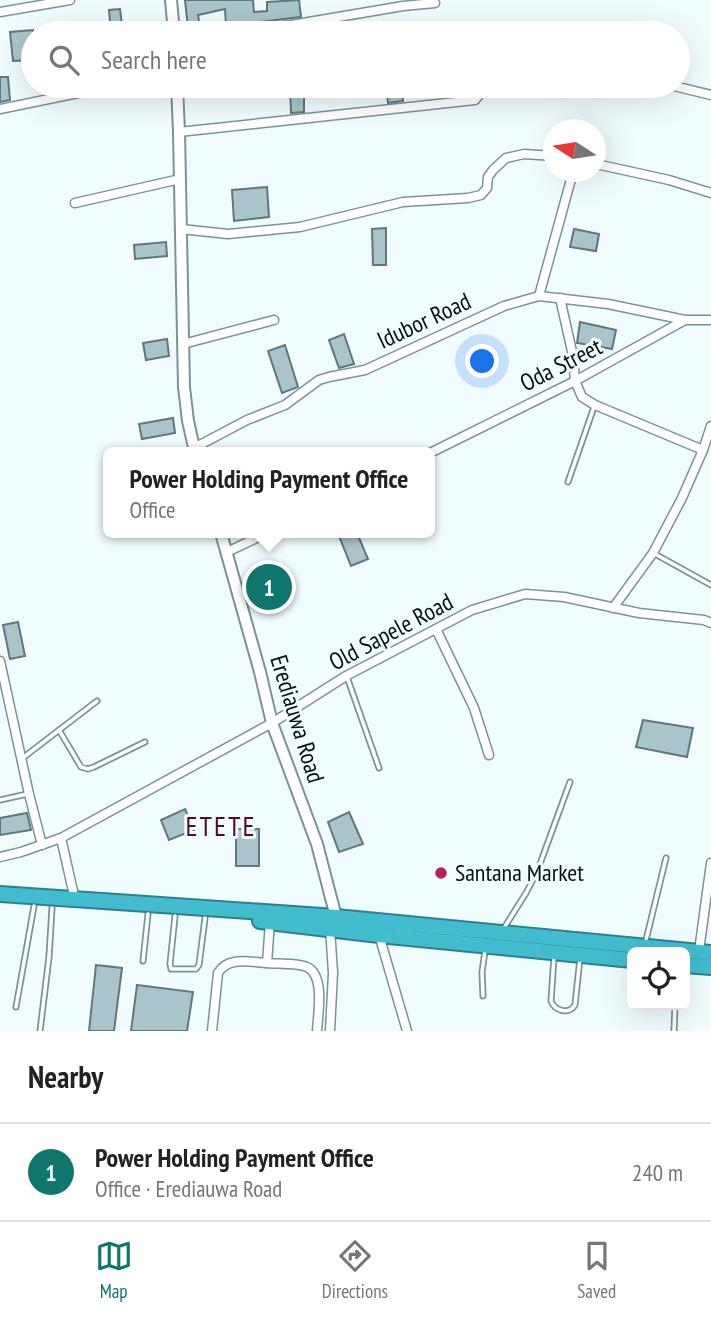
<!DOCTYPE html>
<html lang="en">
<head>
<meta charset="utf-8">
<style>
	body { margin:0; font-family:"PT Sans Narrow",sans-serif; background:#f6f6f6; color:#222 }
	.controls { position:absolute; right:21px; bottom:21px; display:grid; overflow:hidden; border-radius:10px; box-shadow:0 7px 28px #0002 }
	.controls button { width:63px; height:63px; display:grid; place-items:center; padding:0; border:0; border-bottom:2px solid #e0e0e0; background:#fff; color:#222; font:35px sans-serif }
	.compass { position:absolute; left:543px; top:119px; width:63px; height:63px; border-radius:50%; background:#fff; box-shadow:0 7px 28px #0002; rotate:282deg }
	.you { position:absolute; left:483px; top:362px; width:24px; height:24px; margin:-18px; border:5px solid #fff; border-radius:50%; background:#1a73e8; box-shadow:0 0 0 10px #1a73e833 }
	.badge { display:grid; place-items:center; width:46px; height:46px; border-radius:50%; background:#0f766e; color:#fff; font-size:23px; font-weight:700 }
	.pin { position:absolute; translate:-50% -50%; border:4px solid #fff; box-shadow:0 2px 7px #0006 }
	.popup { position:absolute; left:103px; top:447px; width:332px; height:91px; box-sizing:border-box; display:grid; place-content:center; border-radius:10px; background:#fff; filter:drop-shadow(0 2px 5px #0005); font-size:23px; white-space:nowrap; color:#767676 }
	.popup b { font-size:26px; color:#222 }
	.popup::after { content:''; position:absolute; left:50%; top:100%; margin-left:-14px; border:14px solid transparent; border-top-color:#fff }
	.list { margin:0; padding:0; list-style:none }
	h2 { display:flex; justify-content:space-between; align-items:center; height:91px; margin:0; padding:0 28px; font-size:30px }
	h2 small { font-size:23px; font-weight:400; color:#767676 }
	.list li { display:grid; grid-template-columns:46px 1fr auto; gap:21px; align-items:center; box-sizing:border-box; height:98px; padding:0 28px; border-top:2px solid #e0e0e0 }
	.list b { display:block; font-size:26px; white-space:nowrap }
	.list p { margin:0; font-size:23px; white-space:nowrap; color:#767676 }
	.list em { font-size:23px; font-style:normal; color:#767676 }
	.icon { flex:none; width:38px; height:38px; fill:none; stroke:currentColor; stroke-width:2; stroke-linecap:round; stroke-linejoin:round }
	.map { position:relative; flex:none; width:711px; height:1031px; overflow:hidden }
	.search { position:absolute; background:#fff; box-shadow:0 7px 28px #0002; left:21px; right:21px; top:21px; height:77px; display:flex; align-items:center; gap:18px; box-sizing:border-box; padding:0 24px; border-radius:38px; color:#767676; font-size:26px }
	.sheet { height:189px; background:#fff }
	nav { display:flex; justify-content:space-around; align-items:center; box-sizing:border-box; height:98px; border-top:2px solid #e0e0e0; background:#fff; font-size:19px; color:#767676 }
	nav a { display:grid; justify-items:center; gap:4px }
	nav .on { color:#0f766e }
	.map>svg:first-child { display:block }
</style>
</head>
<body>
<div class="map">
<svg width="711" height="1031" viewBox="0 0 711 1031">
	<rect width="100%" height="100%" fill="#f1fcff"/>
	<!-- building -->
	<g fill="#a9c5cb" stroke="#5e787d" stroke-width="2">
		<path d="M185,0H253L254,12L267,11V2L299,0L301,17L226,26L225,9L198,15L200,27L188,28Z"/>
		<path d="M120,9L123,33H111L109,10Z"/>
		<path d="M33,30V60L13,61L10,32Z"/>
		<path d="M0,77H8L10,100L0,102Z"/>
		<path d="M386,86H402L403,101L388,103Z"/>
		<path d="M290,88H304V112L291,113Z"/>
		<path d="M267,187L269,217L234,221L232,190Z"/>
		<path d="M386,228V265H373L372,229Z"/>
		<path d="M574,229L599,234L596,251L570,247Z"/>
		<path d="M166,242L167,256L135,259L134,245Z"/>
		<path d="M580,322L616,330L612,349L577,343Z"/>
		<path d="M344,334L354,364L339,368L329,340Z"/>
		<path d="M167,339L169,356L146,360L143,343Z"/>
		<path d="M285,345L298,387L282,393L268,351Z"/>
		<path d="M173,418L175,433L142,439L139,424Z"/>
		<path d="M346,533H357L368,559L351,566L339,536Z"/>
		<path d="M18,622L25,656L10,659L3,625Z"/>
		<path d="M643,720L693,728L687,757L636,747Z"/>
		<path d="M185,809L194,830L169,840L161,820Z"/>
		<path d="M349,812L363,844L339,852L328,822Z"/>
		<path d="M27,813L31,830L0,835V818Z"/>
		<rect x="236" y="829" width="23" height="37"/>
		<path d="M96,965L122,968L114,1031H89Z"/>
		<path d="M137,985L193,992L187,1031H131Z"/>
	</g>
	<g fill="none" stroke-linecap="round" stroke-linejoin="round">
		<!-- lane casing -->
		<g stroke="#799499" stroke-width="7">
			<g id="lane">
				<path d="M568,482L594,407"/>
				<path d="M655,554L711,585"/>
				<path d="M347,677L379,768"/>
				<path d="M59,730L81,767L88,769L94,767L145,742"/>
				<path d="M24,757L97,701"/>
				<path d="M0,800L27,794"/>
				<path d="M175,916L170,964L171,969H196L199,965L205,918"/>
				<path d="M504,928L526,893L537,872L570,782"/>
				<path d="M645,944L666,858"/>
				<path d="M554,957L551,1001C555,1011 569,1015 575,1005L580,958"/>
				<path d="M143,961L148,914"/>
				<path d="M483,996L482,972L485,951"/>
				<path d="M16,1007L34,906"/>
				<path d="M40,1031L49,957L52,908"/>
				<path d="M674,1031L675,1005"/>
			</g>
		</g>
		<!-- street casing -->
		<g stroke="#799499" stroke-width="11">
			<g id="street">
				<path d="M0,12L70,0"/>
				<path d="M225,33L291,25L403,6L435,3"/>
				<path d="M674,86L711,95"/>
				<path d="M0,109L112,86"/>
				<path d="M179,132L475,100L479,95L480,86"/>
				<path d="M596,164L669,180L711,193"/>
				<path d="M75,203L180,179"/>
				<path d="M181,229L228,234L300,227L403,202L468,198L481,195L487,188L488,177L493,170L506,158L524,154L554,156"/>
				<path d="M539,296L573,172"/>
				<path d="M560,298L573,356L575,381L582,397L595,405L703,450"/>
				<path d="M183,344L274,320"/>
				<path d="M194,448L247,420L285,405L319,380L329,377L365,370L504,306L539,296L608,304L685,320"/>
				<path d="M430,453L575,381L685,320H711"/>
				<path d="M227,552L267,533"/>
				<path d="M613,608L653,553L682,498L703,450L711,426"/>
				<path d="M436,629L474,708L489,755"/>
				<path d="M0,661L29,794L42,845"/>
				<path d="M61,838L75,900"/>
				<path d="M0,857L21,852L61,838L272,723L346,676L472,610L525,594L564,597L639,613L704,620L711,623"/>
				<path d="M379,935L407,1031"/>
				<path d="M699,951L711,863"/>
				<path d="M267,963C277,964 298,963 307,967C325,975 318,1014 317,1031"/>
				<path d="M212,1031L218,973C228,956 250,962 267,963L270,922"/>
				<path d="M330,1031L333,973L330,928"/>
			</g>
		</g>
		<!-- secondary casing -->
		<g stroke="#799499" stroke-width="14">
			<g id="secondary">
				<path d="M171,0L174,33"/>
				<path d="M177,86L179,132L184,387L188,421L195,452"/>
				<path d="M221,533L260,672L272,723L317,844L336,917"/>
			</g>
		</g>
		<!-- highway casing -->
		<g stroke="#2e808e" stroke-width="18">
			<g id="highway">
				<path d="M0,894L336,917L711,953"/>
				<path d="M260,921L379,935L632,960"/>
				<path d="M685,965L711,967"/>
			</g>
		</g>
		<!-- lane -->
		<use href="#lane" stroke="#fff" stroke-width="3.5"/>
		<!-- street -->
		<use href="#street" stroke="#fff" stroke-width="8"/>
		<!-- secondary -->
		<use href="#secondary" stroke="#fff" stroke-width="10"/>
		<!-- highway -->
		<use href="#highway" stroke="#43bcd0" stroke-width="14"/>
	</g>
	<!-- markers -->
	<circle fill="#b0235f" stroke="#f1fcff" stroke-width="2.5" cx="441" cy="873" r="7"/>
	<g text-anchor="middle" stroke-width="6" stroke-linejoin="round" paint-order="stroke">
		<!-- street labels -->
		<g font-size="24" fill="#061012" stroke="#f1fcff">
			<text transform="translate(424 321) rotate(-25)" y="8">Idubor Road</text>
			<text transform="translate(561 365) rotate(-27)" y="8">Oda Street</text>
			<text transform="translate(391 632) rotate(-28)" y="8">Old Sapele Road</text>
			<text transform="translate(297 719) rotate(73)" y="8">Erediauwa Road</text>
		</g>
		<!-- poi labels -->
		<g font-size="24" fill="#061012" stroke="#f1fcff" text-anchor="start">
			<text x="455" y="881">Santana Market</text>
		</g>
		<!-- quarter labels -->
		<g font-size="28" letter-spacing="2" fill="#500d29" stroke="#f1fcff">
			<text x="221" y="836">ETETE</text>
		</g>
	</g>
</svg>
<div class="controls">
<button><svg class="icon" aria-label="locate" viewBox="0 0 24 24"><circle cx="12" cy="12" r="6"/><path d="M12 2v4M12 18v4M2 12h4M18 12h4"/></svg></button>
</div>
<svg class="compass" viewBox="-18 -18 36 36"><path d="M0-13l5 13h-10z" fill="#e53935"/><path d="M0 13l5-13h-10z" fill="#767676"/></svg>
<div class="you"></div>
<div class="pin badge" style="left:269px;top:587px">1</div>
<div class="popup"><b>Power Holding Payment Office</b>Office</div>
<div class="search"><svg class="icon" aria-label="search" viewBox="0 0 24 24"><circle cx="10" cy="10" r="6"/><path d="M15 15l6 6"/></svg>Search here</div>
</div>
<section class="sheet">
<h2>Nearby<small></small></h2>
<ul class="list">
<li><span class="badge">1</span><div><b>Power Holding Payment Office</b><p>Office · Erediauwa Road</p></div><em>240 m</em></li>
</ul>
</section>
<nav>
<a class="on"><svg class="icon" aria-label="map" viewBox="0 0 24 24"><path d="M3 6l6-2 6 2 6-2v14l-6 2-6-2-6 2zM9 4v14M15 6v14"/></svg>Map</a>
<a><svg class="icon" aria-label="directions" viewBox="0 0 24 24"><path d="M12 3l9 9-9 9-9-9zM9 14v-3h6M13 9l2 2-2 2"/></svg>Directions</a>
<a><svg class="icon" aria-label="saved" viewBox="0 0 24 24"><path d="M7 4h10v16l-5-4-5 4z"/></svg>Saved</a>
</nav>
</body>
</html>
